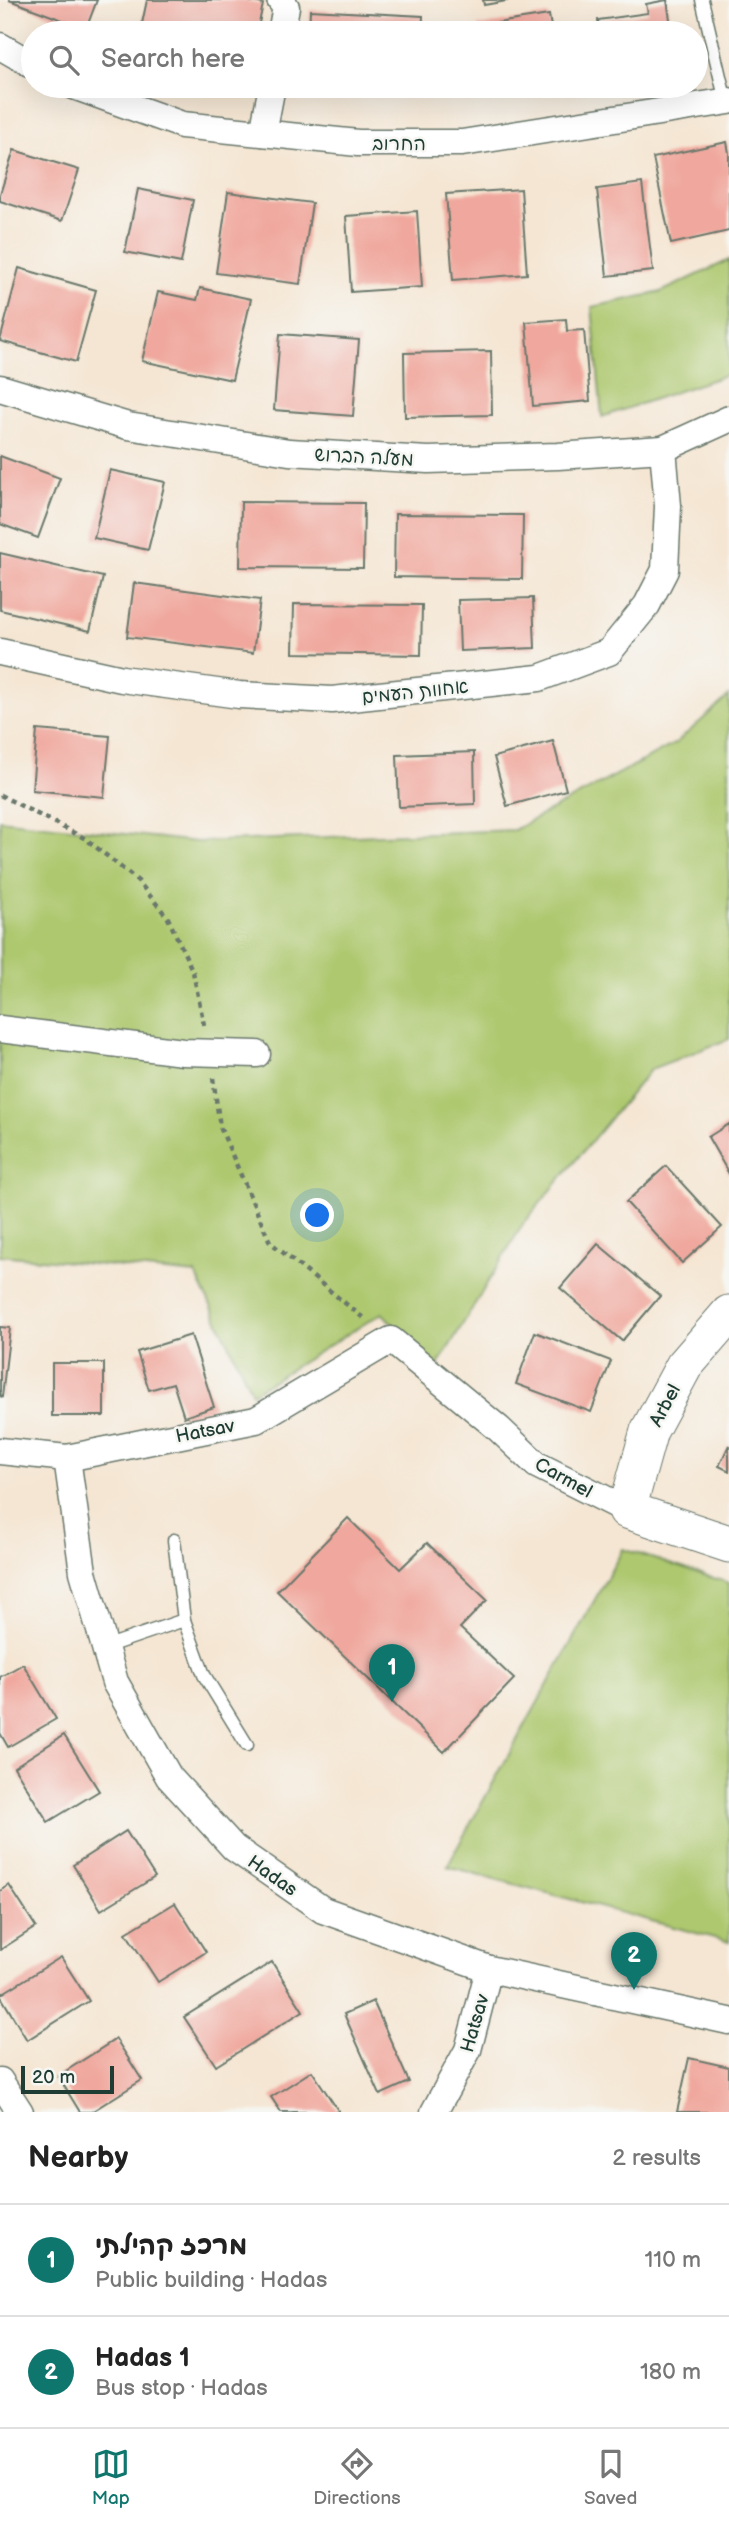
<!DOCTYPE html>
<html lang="en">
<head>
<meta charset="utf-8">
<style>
	body { margin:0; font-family:"Balsamiq Sans","Playpen Sans Hebrew",sans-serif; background:#f2f2f2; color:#222 }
	.scale { position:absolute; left:21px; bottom:18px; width:93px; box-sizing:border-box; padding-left:7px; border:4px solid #1f3d34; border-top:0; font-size:19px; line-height:24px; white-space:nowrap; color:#1f3d34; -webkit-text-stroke:5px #f6f6f2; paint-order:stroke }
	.you { position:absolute; left:318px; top:1216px; width:24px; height:24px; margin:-18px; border:5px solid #fff; border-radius:50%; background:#1a73e8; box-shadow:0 0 0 10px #1a73e833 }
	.badge { display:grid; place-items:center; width:46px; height:46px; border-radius:50%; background:#0f766e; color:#fff; font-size:23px; font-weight:700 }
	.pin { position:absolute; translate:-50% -58px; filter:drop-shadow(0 2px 4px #0008) }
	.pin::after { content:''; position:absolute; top:37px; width:24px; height:21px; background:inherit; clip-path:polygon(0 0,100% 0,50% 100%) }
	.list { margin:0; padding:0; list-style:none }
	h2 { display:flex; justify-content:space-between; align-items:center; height:91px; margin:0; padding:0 28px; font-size:30px }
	h2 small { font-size:23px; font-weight:400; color:#767676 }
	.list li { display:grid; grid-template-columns:46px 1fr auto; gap:21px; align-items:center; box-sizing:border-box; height:112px; padding:0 28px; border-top:2px solid #e0e0e0 }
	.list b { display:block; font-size:26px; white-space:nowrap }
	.list p { margin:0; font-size:23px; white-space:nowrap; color:#767676 }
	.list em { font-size:23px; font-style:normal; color:#767676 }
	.icon { flex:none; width:38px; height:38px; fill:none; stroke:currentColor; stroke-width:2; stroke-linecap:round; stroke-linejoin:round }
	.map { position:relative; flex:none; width:729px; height:2112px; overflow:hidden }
	.search { position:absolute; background:#fff; box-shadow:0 7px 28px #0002; left:21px; right:21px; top:21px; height:77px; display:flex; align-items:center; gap:18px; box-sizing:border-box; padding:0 24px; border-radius:38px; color:#767676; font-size:26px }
	.sheet { height:315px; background:#fff }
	nav { display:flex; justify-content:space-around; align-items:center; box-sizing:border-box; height:98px; border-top:2px solid #e0e0e0; background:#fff; font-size:19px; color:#767676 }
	nav a { display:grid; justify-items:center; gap:4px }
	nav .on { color:#0f766e }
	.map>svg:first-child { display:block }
</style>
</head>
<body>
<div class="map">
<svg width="729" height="2112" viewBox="0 0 729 2112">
	<rect width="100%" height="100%" fill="#f6f6f2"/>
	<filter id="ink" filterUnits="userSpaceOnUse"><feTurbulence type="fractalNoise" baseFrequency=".0143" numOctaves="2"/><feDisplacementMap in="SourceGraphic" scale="14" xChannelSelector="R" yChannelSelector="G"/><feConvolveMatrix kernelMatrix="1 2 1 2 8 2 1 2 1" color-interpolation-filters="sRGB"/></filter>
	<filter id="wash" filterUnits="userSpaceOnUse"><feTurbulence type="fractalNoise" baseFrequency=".00686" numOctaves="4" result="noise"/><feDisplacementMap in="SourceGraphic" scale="28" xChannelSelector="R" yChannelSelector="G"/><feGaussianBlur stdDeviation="1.57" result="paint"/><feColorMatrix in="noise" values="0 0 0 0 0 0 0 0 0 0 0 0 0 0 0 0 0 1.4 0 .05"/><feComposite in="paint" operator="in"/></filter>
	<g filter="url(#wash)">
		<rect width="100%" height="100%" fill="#f5e6d3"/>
		<!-- green -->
		<g fill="#adc86e" stroke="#668251" stroke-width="2">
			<path d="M729,260V374L602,417L592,307L661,292Z"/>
			<path d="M729,696V1039L651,1069L523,1224L437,1367L382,1313L252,1393L196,1274L0,1255V820L197,842L514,830L676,743Z"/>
			<path d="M623,1549L729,1583V1942L447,1866Z"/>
		</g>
		<g id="blocks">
			<!-- building -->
			<g fill="#f0a89e">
				<path d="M9,0H97L86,29Z"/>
				<path d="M147,0H243L263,4L257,33H140Z"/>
				<path d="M483,0H507V1L484,5Z"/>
				<path d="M667,0L671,26L680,24L682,33H600L598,20L648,13L646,4Z"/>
				<path d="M310,10L423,16L422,33H309Z"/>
				<path d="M549,15L552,33H479L478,26Z"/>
				<path d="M727,142L729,153V231L671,244L653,158Z"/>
				<path d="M14,150L79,170L62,221L0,201V194Z"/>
				<path d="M642,183L653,271L607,276L597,189Z"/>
				<path d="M138,189L193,200L181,263L125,252Z"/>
				<path d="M521,189L527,274L453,280L446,194Z"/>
				<path d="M228,192L312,203L300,284L216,273Z"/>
				<path d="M417,211L422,287L351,292L346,216Z"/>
				<path d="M19,268L96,290L76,362L0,341Z"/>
				<path d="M200,288L251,299L232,380L142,361L158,292L197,300Z"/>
				<path d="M566,319L567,331L584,330L590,401L533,406L526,322Z"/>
				<path d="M280,334L359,340L353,416L274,410Z"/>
				<path d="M491,351L492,415L405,417L404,353Z"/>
				<path d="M0,456L60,478L38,538L0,524Z"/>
				<path d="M110,470L165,482L148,550L94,538Z"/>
				<path d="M241,502L364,503L363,568L240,567Z"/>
				<path d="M395,514L523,515L522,579L394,577Z"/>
				<path d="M0,553L103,577L90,631L0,610Z"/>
				<path d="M134,583L260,600L253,653L127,637Z"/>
				<path d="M533,598L535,648L460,651L458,600Z"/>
				<path d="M294,604L422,605L421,655L293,653Z"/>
				<path d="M37,730L110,736L104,797L32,790Z"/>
				<path d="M553,741L566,790L507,806L494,757Z"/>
				<path d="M474,752L475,804L399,807L397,755Z"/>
				<path d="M729,1124V1174L708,1137Z"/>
				<path d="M666,1166L722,1227L682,1263L626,1202Z"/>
				<path d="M598,1244L660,1296L622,1341L560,1288Z"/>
				<path d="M0,1327L10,1328L2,1397L0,1396Z"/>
				<path d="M535,1332L611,1361L591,1412L516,1384Z"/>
				<path d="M191,1335L214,1407L184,1417L173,1383L149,1390L137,1352Z"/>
				<rect x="52" y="1363" width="52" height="53"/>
				<path d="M729,1445V1471L719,1466Z"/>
				<path d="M348,1518L400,1569L427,1543L487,1600L460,1628L514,1679L444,1752L277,1591Z"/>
				<path d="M23,1664L56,1719L8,1747L0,1733V1677Z"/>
				<path d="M64,1735L99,1791L48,1822L14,1767Z"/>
				<path d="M126,1831L155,1877L101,1910L73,1865Z"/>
				<path d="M9,1885L36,1927L0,1950V1891Z"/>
				<path d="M175,1903L206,1952L158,1982L126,1933Z"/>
				<path d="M61,1957L89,2001L27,2040L0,1995Z"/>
				<path d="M272,1962L303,2011L216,2066L184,2017Z"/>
				<path d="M373,2001L409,2082L380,2095L344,2014Z"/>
				<path d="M116,2039L142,2080L91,2112H80L58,2076Z"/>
				<path d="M689,2058L729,2067V2112H677Z"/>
				<path d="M312,2071L339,2112H281L271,2097Z"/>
			</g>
		</g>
	</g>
	<g filter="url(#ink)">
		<use href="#blocks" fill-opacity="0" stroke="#6a786c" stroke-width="2"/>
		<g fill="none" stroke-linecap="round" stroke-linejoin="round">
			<!-- lane casing -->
			<g stroke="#6a786c" stroke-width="15">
				<g id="lane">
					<path d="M702,0L726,102"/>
					<path d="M174,1540L184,1620L204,1675L247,1745"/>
					<path d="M105,1647L184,1620"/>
				</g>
			</g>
			<!-- street casing -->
			<g stroke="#6a786c" stroke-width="29">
				<g id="street">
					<path d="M280,0L286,7L281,33"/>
					<path d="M0,46L33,65"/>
					<path d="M74,86L182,125L358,143H462L729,101"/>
					<path d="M263,133L272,86"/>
					<path d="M0,388L128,426L289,452L428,460L558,456L663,449L729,419"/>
					<path d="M0,652L122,679L239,695L332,700L539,678L609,652L647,605L665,570L668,506L663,449"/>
					<path d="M0,1029L183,1052L257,1054"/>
					<path d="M0,1451L67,1458L256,1420L391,1340L499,1429L537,1465L627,1510"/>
					<path d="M67,1458L83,1572L115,1682L169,1777L234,1848L323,1910L489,1969L729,2021"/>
					<path d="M0,2081L20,2112"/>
					<path d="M434,2112L468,2050L489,1969"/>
				</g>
			</g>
			<!-- secondary casing -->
			<g stroke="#6a786c" stroke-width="39">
				<path id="secondary" d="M729,1314L684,1366L649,1431L627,1510L729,1544"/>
			</g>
			<!-- path -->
			<g stroke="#6a786c" stroke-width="4.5" stroke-dasharray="5 5" stroke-linecap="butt">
				<path d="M0,795L86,839L138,881L168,918L193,972L204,1025"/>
				<path d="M213,1078L220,1127L270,1242L367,1321"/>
			</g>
			<!-- lane -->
			<use href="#lane" stroke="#fff" stroke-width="12"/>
			<!-- street -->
			<use href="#street" stroke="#fff" stroke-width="26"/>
			<!-- secondary -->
			<use href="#secondary" stroke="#fff" stroke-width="37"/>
		</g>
	</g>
	<g text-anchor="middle" stroke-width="5" stroke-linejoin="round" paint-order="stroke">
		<!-- street labels -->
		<g font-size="19" fill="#1f3d34" stroke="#f6f6f2">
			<text x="399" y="150">החרוב</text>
			<text transform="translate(364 456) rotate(3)" y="7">מעלה הברוש</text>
			<text transform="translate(415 691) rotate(-6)" y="7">אחוות העמים</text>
			<text transform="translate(664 1405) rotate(-62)" y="7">Arbel</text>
			<text transform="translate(205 1430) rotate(-11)" y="7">Hatsav</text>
			<text transform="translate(564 1477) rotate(29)" y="7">Carmel</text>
			<text transform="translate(273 1875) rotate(35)" y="7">Hadas</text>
			<text transform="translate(474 2023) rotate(-74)" y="7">Hatsav</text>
		</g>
	</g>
</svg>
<div class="scale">20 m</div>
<div class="you"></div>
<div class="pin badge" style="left:392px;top:1702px">1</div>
<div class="pin badge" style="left:634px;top:1990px">2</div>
<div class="search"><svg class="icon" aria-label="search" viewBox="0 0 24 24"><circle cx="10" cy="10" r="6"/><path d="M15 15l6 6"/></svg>Search here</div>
</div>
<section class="sheet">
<h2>Nearby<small>2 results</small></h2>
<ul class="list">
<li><span class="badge">1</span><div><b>מרכז קהילתי</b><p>Public building · Hadas</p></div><em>110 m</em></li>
<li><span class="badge">2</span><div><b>Hadas 1</b><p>Bus stop · Hadas</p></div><em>180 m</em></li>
</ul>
</section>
<nav>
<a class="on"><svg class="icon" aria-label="map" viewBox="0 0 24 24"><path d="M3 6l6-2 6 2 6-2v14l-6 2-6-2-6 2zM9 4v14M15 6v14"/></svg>Map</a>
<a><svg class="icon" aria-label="directions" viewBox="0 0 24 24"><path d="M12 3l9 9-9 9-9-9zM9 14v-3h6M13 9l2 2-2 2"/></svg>Directions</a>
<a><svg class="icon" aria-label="saved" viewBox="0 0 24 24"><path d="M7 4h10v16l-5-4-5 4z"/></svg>Saved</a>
</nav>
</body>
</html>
